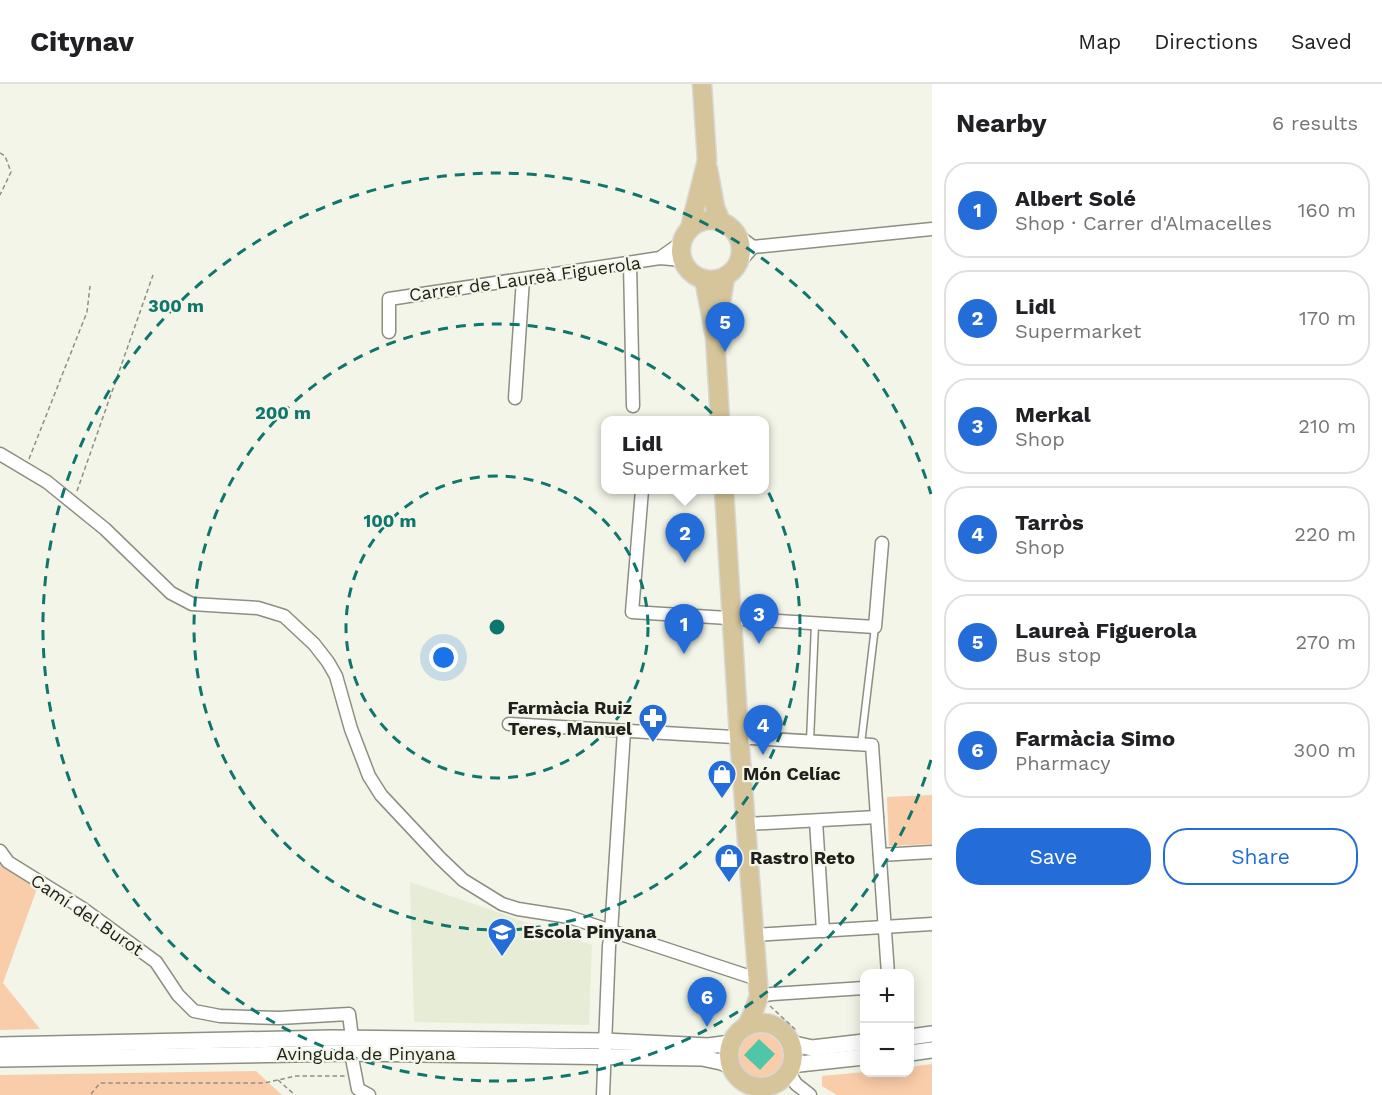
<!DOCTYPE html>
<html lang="en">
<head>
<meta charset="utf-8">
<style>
	body { margin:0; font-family:"Work Sans",sans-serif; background:#f2f2f2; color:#202124 }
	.controls { position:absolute; right:18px; bottom:18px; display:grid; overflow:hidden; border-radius:12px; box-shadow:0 3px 15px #0003 }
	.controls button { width:54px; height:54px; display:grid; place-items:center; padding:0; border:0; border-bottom:2px solid #e0e0e0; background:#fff; color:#202124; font:30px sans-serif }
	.you { position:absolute; left:444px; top:574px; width:21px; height:21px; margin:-15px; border:4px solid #fff; border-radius:50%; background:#1a73e8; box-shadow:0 0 0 9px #1a73e833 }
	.badge { display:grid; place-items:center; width:39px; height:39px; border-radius:50%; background:#246dd8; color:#fff; font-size:20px; font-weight:700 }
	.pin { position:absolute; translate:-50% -50px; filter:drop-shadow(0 2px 3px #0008) }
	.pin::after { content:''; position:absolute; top:32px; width:21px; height:18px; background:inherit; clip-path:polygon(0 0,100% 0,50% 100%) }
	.popup { position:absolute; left:601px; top:332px; width:168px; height:78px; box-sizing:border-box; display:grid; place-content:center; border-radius:12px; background:#fff; filter:drop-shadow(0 2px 4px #0005); font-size:20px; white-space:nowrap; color:#757577 }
	.popup b { font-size:22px; color:#202124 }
	.popup::after { content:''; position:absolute; left:50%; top:100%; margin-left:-12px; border:12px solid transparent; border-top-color:#fff }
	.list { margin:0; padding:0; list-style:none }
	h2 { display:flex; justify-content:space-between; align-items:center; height:78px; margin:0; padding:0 24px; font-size:26px }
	h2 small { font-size:20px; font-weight:400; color:#757577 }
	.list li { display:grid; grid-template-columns:39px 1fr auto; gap:18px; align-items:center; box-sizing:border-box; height:96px; margin:0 12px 12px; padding:0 12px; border:2px solid #e0e0e0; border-radius:24px }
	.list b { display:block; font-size:22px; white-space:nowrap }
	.list p { margin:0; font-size:20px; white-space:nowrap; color:#757577 }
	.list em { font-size:20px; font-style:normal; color:#757577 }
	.actions { display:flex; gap:12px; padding:18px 24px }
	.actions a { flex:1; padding:14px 0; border:2px solid #246dd8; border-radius:24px; text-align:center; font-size:21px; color:#246dd8 }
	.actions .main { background:#246dd8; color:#fff }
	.map { position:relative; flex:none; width:932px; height:1011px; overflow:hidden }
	header { display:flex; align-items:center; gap:36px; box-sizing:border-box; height:84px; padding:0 30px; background:#fff; border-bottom:2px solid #e0e0e0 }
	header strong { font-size:28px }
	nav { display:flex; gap:33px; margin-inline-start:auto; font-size:21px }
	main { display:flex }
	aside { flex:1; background:#fff }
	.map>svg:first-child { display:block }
</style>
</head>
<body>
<header>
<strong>Citynav</strong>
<nav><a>Map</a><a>Directions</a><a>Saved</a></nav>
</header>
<main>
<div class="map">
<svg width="932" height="1011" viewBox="0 0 932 1011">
	<rect width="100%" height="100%" fill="#f2f5e7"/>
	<!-- built -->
	<path fill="#e7ecd6" d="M410,798L592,861L589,941L414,938Z"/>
	<!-- green -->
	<g fill="#facdaa">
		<path d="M932,711V760L889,762L887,713Z"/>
		<path d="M0,773L39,799L3,899L40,945L0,946Z"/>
		<circle cx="760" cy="972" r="23"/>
		<path d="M932,980V1011H837L822,1002V992L864,988H910V983Z"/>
		<path d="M256,987L282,1011H0V991Z"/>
	</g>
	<!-- water -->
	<path fill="#4fc6a8" d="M759,955L775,970L760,986L744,971Z"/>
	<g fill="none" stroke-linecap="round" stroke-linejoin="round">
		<!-- service casing -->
		<g stroke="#8c8f82" stroke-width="9">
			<g id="service">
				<path d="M810,657L815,540"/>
				<path d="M861,660L875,543"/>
			</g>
		</g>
		<!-- minor casing -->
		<g stroke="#8c8f82" stroke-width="15">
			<g id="minor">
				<path d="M736,150L753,163"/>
				<path d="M660,174L681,159"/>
				<path d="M630,179L633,322"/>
				<path d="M737,181L753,163L932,145"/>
				<path d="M389,248V215L660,174L682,176"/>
				<path d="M515,314L523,195"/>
				<path d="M0,370L47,398L105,445L171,509L192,520L258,524L284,532L314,560L328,578L336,592L351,645L369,692L381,711L440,774L463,796L502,820L518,825L569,833L757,895"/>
				<path d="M642,406L632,528L875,543L882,459"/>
				<path d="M509,640L872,661L888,890"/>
				<path d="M816,737L823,847"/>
				<path d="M746,740L877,733"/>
				<path d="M0,767L8,778L82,824L156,878L178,911L194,927L220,932L279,934L349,930L352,954"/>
				<path d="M880,771L932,768"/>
				<path d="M754,851L932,840"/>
				<path d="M759,912L772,910L864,904"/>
				<path d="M351,969L358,1005L369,1011"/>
				<path d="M788,987L796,1000L810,1011"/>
				<path d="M603,1011L609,862L611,848L624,647"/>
			</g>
		</g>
		<!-- tertiary casing -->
		<g stroke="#8c8f82" stroke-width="18">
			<g id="tertiary">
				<path d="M910,953L932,950"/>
				<path d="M790,959L812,964L864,958"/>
				<path d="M0,961L332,954L605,957L708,962L731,959"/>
				<path d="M910,969L932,966"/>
				<path d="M0,975L351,969L702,974L721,978L731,982"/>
				<path d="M790,981L864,973"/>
			</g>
		</g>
		<!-- primary casing -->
		<g stroke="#d7d7d6" stroke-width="21">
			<g id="primary">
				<path d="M708,85L715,123L721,138"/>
				<circle cx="711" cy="166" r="30"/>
				<path d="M690,144L707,76L702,0"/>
				<path d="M704,195L715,252L720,336"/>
				<path d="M717,244L725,193"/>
				<path d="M724,406L739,652L759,912L753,929L746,943"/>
				<circle cx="761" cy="971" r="32"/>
			</g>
		</g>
		<!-- path -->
		<g stroke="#8e9086" stroke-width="1.5" stroke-dasharray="4.5 3" stroke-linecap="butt">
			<path d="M0,69L5,72L11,88L0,111"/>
			<path d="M29,375L87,228L90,202"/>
			<path d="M77,407L153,191"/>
			<path d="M770,922L797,947"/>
			<path d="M278,996L295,1011"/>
			<path d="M91,1010L100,999H264L296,992H345"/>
		</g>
		<!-- service -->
		<use href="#service" stroke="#fff" stroke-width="6"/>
		<!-- minor -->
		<use href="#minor" stroke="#fff" stroke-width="12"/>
		<!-- tertiary -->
		<use href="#tertiary" stroke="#fff" stroke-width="15"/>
		<!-- primary -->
		<use href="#primary" stroke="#d6c59a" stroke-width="18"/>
	</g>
	<!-- distance rings -->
	<g fill="none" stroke="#0f766e" stroke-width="3" stroke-dasharray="10 8">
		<circle cx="497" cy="543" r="151"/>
		<circle cx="497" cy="543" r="303"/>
		<path d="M931 676A454 454 0 1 1 931 410"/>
	</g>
	<!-- icons -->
	<defs>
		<g id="pharmacy-pin" transform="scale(1.5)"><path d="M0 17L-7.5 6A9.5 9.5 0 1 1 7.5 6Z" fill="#246dd8" stroke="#f2f5e7"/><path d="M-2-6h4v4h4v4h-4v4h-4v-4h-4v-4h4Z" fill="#fff"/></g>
		<g id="shop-pin" transform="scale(1.5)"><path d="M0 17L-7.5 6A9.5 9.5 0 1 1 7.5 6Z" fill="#246dd8" stroke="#f2f5e7"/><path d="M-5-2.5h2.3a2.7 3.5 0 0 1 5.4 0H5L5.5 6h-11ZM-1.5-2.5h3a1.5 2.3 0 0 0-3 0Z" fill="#fff"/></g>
		<g id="school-pin" transform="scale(1.5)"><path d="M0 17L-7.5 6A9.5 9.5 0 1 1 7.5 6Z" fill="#246dd8" stroke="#f2f5e7"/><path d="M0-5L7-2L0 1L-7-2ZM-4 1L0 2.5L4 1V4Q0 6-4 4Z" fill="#fff"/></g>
	</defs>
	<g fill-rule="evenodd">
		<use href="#pharmacy-pin" x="653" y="634"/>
		<use href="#shop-pin" x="722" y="690"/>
		<use href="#shop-pin" x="729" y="774"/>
		<use href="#school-pin" x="502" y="848"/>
	</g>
	<g text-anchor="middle" stroke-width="4.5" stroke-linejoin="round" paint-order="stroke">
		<!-- street labels -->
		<g font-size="18" fill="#1f201b" stroke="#f2f5e7">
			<text transform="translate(525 195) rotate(-8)" y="6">Carrer de Laureà Figuerola</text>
			<text transform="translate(87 831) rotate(34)" y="6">Camí del Burot</text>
			<text x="366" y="976">Avinguda de Pinyana</text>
		</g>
		<!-- poi labels -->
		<g font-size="18" font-weight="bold" fill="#1f201b" stroke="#f2f5e7" text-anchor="start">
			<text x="632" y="630" text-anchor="end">Farmàcia Ruiz<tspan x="632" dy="21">Teres, Manuel</tspan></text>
			<text x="743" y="696">Món Celíac</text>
			<text x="750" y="780">Rastro Reto</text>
			<text x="523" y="854">Escola Pinyana</text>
		</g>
	</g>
	<circle cx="497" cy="543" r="9" fill="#0f766e" stroke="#f2f5e7" stroke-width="3"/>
	<g font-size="18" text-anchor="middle" font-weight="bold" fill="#0f766e" stroke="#f2f5e7" stroke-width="4.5" stroke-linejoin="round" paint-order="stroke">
		<text x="176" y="228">300 m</text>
		<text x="283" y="335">200 m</text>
		<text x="390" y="443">100 m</text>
	</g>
</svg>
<div class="controls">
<button>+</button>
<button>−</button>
</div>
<div class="you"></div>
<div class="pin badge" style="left:684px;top:570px">1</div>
<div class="pin badge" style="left:685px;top:479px">2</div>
<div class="popup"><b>Lidl</b>Supermarket</div>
<div class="pin badge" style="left:759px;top:560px">3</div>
<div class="pin badge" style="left:763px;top:671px">4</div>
<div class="pin badge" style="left:725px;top:268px">5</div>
<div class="pin badge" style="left:707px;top:943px">6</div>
</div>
<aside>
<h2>Nearby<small>6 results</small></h2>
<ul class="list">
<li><span class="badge">1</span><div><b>Albert Solé</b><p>Shop · Carrer d'Almacelles</p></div><em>160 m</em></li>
<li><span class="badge">2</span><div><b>Lidl</b><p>Supermarket</p></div><em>170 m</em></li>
<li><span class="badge">3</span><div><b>Merkal</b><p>Shop</p></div><em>210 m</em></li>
<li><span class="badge">4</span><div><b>Tarròs</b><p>Shop</p></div><em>220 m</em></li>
<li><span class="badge">5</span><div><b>Laureà Figuerola</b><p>Bus stop</p></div><em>270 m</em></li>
<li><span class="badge">6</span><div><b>Farmàcia Simo</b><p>Pharmacy</p></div><em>300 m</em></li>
</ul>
<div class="actions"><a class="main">Save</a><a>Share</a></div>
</aside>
</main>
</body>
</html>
